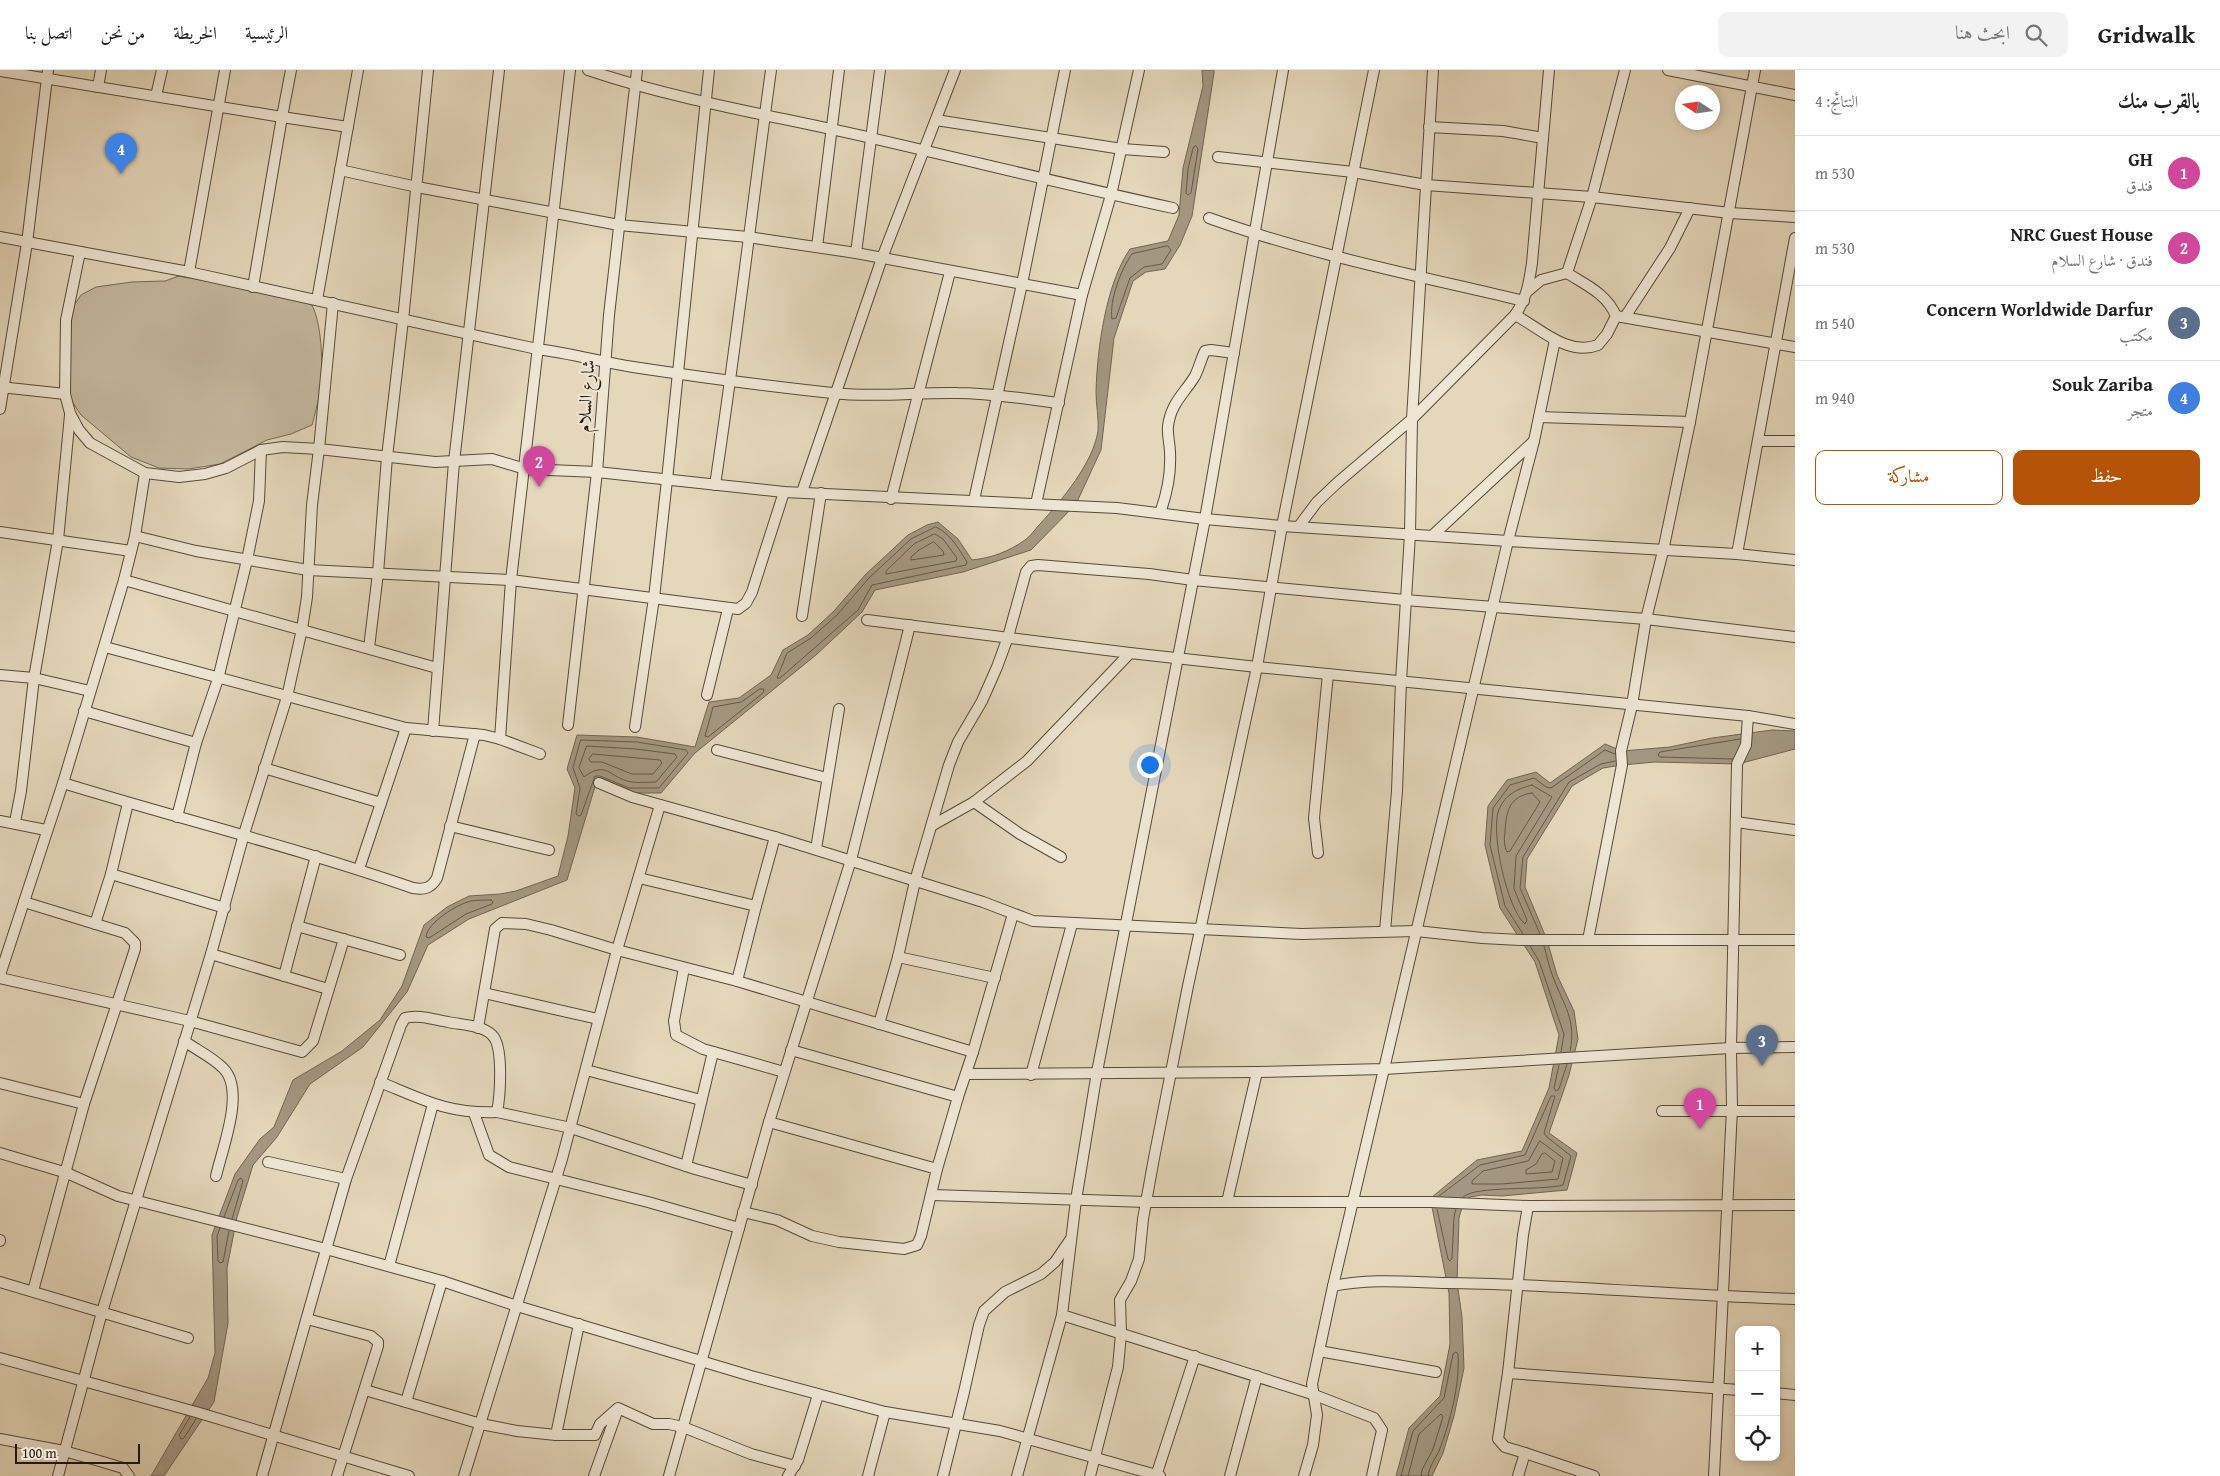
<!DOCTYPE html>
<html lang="ar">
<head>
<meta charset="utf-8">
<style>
	body { margin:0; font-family:"Gentium Book Plus",Amiri,serif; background:#f2f2f2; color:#222; direction:rtl }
	.controls { position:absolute; right:15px; bottom:15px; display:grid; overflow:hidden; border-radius:10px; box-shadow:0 2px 8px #0003 }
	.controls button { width:45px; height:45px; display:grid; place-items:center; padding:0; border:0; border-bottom:1px solid #e0e0e0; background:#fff; color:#222; font:25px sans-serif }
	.compass { position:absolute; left:1675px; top:15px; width:45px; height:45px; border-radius:50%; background:#fff; box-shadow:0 2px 8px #0003; rotate:282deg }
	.scale { position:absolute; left:15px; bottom:12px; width:125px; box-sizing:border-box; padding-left:5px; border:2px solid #271b10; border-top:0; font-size:14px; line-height:18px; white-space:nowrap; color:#271b10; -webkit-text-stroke:4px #eee5d3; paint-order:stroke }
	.you { position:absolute; left:1149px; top:694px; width:18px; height:18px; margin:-12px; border:4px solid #fff; border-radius:50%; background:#1a73e8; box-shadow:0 0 0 8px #1a73e833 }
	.badge { display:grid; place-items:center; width:32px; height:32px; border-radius:50%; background:#b45309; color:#fff; font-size:16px; font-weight:700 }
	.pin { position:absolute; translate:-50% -41px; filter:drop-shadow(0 1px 2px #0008) }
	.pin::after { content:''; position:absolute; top:26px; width:18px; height:15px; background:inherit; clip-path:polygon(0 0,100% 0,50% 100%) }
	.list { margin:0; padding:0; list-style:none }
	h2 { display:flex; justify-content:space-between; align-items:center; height:65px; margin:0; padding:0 20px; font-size:21px }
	h2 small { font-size:16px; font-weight:400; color:#767676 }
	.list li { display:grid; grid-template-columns:32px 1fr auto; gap:15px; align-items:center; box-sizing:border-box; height:75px; padding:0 20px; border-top:1px solid #e0e0e0 }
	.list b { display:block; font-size:19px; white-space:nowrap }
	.list p { margin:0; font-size:16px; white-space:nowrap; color:#767676 }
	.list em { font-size:16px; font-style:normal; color:#767676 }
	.actions { display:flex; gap:10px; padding:15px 20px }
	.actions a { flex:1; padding:11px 0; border:1px solid #b45309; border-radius:10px; text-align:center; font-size:18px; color:#b45309 }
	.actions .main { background:#b45309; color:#fff }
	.icon { flex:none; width:28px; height:28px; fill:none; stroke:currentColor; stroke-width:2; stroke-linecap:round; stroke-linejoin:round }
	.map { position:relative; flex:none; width:1795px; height:1406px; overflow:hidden; direction:ltr }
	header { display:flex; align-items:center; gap:30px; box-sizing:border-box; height:70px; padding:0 25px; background:#fff; border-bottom:1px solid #e0e0e0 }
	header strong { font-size:24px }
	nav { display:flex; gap:28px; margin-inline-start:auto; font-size:18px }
	.search { width:350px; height:45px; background:#f2f2f2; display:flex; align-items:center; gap:12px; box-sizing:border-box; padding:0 18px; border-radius:10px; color:#767676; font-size:19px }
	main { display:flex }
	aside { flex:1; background:#fff }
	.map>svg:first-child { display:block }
</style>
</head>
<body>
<header>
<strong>Gridwalk</strong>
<div class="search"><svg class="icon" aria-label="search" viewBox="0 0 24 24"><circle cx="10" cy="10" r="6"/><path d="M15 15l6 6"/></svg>ابحث هنا</div>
<nav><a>الرئيسية</a><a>الخريطة</a><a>من نحن</a><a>اتصل بنا</a></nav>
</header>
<main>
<aside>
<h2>بالقرب منك<small>النتائج: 4</small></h2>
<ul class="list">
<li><span class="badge" style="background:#d1479c">1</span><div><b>GH</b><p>فندق</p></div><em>530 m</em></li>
<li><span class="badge" style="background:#d1479c">2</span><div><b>NRC Guest House</b><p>فندق · شارع السلام</p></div><em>530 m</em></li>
<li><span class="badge" style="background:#5c6f8a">3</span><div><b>Concern Worldwide Darfur</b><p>مكتب</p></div><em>540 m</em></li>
<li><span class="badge" style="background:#3f7fe0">4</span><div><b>Souk Zariba</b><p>متجر</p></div><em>940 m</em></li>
</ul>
<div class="actions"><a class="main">حفظ</a><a>مشاركة</a></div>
</aside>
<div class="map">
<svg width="1795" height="1406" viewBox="0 0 1795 1406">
	<rect width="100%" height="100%" fill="#e5d7bb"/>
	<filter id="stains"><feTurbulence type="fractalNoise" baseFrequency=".004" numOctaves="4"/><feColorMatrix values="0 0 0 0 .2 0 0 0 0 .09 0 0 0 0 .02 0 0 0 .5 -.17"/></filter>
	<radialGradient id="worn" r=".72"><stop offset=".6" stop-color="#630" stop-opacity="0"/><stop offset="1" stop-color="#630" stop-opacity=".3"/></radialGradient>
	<!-- green -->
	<path fill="#c5b79e" stroke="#766957" d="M179,206L309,231C322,245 324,301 320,321C318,333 315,344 312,355L291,364L267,370L220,394L188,399L159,398L131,387L81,345L69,327L71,240L81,225L96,217L132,212L165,211Z"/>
	<!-- water -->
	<g fill="#a49781" stroke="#726554">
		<path d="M1202,0H1214V3L1192,146L1180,175L1165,199L1146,202L1133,211L1114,268L1101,380L1076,434L1031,480L963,502L875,520L862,542L816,585L695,683L661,723H628L597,710L567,810L469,849L428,875L407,922L363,977L310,1014L277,1067L253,1095L237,1147L227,1198L228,1253L214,1332L164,1406H151L208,1308L215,1283L212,1165L235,1104L260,1069L274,1057L293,1010L342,981L380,950L402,916L424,855L447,837L469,826L500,824L516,821L558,806L568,766L575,718L567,699L577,665L637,667L695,677L709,632L739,628L771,605L783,580L808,565L834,541L865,505L908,465L927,455L938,452L958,469L972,490C991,488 1008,482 1025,470C1031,466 1035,459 1040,454C1062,430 1093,393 1098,361C1099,348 1096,335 1096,322C1097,280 1106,213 1130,179L1168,171L1179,145L1183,98L1203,16Z"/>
		<path d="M1772,660L1795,661V679L1738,694L1655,692L1622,695L1603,698L1572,716L1527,789L1525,817L1547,870L1557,905L1574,941L1578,969L1569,1005L1549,1063L1577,1083L1567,1120L1502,1126L1482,1125L1470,1127L1463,1134L1459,1148L1457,1212L1462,1247L1464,1298L1454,1346L1443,1383L1432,1406H1396L1409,1358L1440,1326L1450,1274L1449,1223L1431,1132L1432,1127L1477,1090L1522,1081L1549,1018L1559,965L1535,892L1500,838L1485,775L1488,736L1507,710L1536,702L1550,713L1605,674L1622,681L1670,677L1712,668Z"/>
	</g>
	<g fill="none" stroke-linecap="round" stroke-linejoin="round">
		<!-- shore -->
		<g stroke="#665948" stroke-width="1">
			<path d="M1196,76L1198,79L1191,123L1188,125L1186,123L1188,99L1193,78Z"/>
			<path d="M1168,176L1171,180L1162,194L1144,197L1130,208L1116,248L1112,249C1109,231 1121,199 1132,184Z"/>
			<path d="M936,457C951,464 958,478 967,492L966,495L872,515L858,540L780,608H777L787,583L811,568L837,545L869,508L911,469Z"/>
			<path d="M935,464L943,469L957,488L956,491L886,504V501L914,474Z"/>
			<path d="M934,472L943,481L944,485L911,490V487L919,480Z"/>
			<path d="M760,619H764L763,623L708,667L705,666L713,637L741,632Z"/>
			<path d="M581,670L637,672L686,680L688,683L659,718H629L600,706H595L581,745L579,746L576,744L580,718L573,698Z"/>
			<path d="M587,676L636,679L675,684L677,687L656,712C648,712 639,713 631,712C608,707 607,690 584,707L579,698Z"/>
			<path d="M593,684L660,690L662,693L653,704H632L602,692H591L589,689Z"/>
			<path d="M1733,689L1660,687L1658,685L1660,682L1740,669"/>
			<path d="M1532,715L1552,727L1516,786L1514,819L1527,850L1525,854C1507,839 1490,762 1499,739C1506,724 1517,719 1532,715Z"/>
			<path d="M1532,723L1540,732L1510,781L1507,782C1504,776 1504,769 1505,762C1506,742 1509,726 1532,723Z"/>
			<path d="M491,830L493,832L492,834L466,844L429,868L426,867C427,853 457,834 471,831C477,830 485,830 491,830Z"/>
			<path d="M1523,864L1505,836L1490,775L1493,738L1510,715L1534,708L1546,717L1551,718L1605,680L1615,684"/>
			<path d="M1540,864L1520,818L1523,787L1569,712L1601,694L1615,691"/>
			<path d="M1530,876L1539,891L1564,964L1561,982"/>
			<path d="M1544,876C1547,886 1549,897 1553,907C1563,934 1577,950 1570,981"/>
			<path d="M1559,995L1554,1018L1556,1021L1559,1019L1567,994"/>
			<path d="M1540,1071L1563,1088L1558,1109L1502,1114H1472V1111L1483,1101L1528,1091Z"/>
			<path d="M1545,1083L1555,1091L1552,1102L1526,1104V1100L1536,1094L1542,1084Z"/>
			<path d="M1439,1126L1480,1095L1525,1085L1551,1026H1555L1544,1063L1547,1067L1571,1086L1563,1115C1541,1121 1476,1115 1463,1127"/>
			<path d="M1437,1139L1448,1189L1450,1191L1452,1188L1454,1147L1456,1139"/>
			<path d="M224,1147L238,1110L241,1108L243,1111L232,1149"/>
			<path d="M220,1158L217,1166L218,1191L220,1193L223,1192L229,1161"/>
			<path d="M190,1347L179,1365L181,1369L184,1368L196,1349"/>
			<path d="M1401,1406L1413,1361L1444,1328L1453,1284L1456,1282L1458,1284C1460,1315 1450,1352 1439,1381C1435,1389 1429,1397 1428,1406"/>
			<path d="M1408,1406L1419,1364L1441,1344L1443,1347L1433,1379L1422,1400L1421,1406"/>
		</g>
		<!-- minor casing -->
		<g stroke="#564a3b" stroke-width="12">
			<g id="minor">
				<path d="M588,0C680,31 776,46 871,68C971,91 1072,116 1173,138"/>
				<path d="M1668,0L1795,25"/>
				<path d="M0,1L282,47L291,0"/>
				<path d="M98,17L101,0"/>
				<path d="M156,26L162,0"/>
				<path d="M936,50L1122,79L1164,82"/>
				<path d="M1429,57L1503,61L1543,68"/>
				<path d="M1218,87L1353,102L1426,115L1592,127L1730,143L1795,147"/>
				<path d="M340,100L417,117L619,155L748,167L856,183L1082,225"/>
				<path d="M1209,148C1312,185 1419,206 1524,231"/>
				<path d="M0,167L189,202L537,279C570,283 601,292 633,297C699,307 766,316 832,323C874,328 916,322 957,323C991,323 1025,329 1059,333"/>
				<path d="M817,177L839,0"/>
				<path d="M856,183L880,0"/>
				<path d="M189,202L225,0"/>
				<path d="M253,217L282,47L348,57"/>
				<path d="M1528,221L1541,210L1567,203L1592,127L1625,0"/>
				<path d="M317,230L358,0"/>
				<path d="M333,233L319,379L435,392L492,389L525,399L597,402L784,422L1117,438L1205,449L1282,456L1508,471L1534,371L1555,270"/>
				<path d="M1515,245C1540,258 1568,287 1598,275L1607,264L1616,246C1607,224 1586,215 1567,203"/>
				<path d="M1616,246L1795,277"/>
				<path d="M1625,247L1670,178L1690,138"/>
				<path d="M0,317L65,324"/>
				<path d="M0,339L27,173L48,0"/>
				<path d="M1539,347L1690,352"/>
				<path d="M1759,371H1795"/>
				<path d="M715,415C736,277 752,138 771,0"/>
				<path d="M802,422L882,188L955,0"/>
				<path d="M891,429L950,202"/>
				<path d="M974,430L1022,214L1065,0"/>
				<path d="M1036,434L1082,225L1111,125L1139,0"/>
				<path d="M1160,443C1167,424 1171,403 1170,383C1170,374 1167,365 1168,356C1171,333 1184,324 1195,306C1199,298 1201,289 1205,281L1211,280L1234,283"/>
				<path d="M1299,456L1317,432L1337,413L1412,349L1515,245C1527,228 1529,213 1532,193L1549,0"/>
				<path d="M0,462L131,481"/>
				<path d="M1433,465L1534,371"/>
				<path d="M135,466L196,481L308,500L511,510L738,539L746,533L752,522L784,422"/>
				<path d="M1737,484L1795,168"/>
				<path d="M124,510L437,598"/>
				<path d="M802,546L821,423"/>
				<path d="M867,550L1130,583L1257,597L1748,646L1795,654"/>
				<path d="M105,577L406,658L484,665L500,669L540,684"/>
				<path d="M369,578L378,503L387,387L403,250L428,0"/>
				<path d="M0,605L34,608L90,621"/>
				<path d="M707,625L728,539"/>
				<path d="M84,641L196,673"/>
				<path d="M568,655L597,402L609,245L637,0"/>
				<path d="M635,657L654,528L667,410L709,0"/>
				<path d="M433,661L454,392L499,0"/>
				<path d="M500,669L511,510L570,0"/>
				<path d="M717,680L827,708"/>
				<path d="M264,698L381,733"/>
				<path d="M63,713C180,749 298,778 413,818C425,820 431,818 437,808L475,664"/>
				<path d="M599,713L632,727L775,767L983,832L1033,851L1302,864L1416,861L1482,868L1520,870H1795"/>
				<path d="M974,732L1020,764L1061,787"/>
				<path d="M177,747L196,673L218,609L247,490L259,431L261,380"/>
				<path d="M0,751L46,760"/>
				<path d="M15,752L21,721L34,608L58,470L70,345"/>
				<path d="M1736,752L1795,760"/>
				<path d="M933,755L974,732L1027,691L1130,583"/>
				<path d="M450,756L549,780"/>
				<path d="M816,779L839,639"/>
				<path d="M1318,783L1314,748L1328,604"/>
				<path d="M359,799L406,658"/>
				<path d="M111,804L225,838"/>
				<path d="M639,808L756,836L737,911"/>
				<path d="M24,832L125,863L135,873V879L84,1034L33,1221"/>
				<path d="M756,836L775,767"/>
				<path d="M95,854L111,804L128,733"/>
				<path d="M297,856L400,885"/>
				<path d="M1385,861L1397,721L1401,611L1410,464L1412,349L1433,0"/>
				<path d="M1588,870L1622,695L1621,681L1632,635L1646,549L1663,481L1690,352L1755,0"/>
				<path d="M211,884L328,919"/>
				<path d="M898,887L995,908"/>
				<path d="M684,898L674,951L676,965L703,979L784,1002"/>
				<path d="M0,905L63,713L124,510L135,466L145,403"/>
				<path d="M284,906L316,786"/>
				<path d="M0,908L190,951L302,982L313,971L344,869"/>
				<path d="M484,923L598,949"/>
				<path d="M879,954L898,887L915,811L949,695L958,672L982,631L997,597L1008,567L1026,502L1031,496L1038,495L1149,504L1193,510L1405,530L1646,549L1795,567"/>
				<path d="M478,958L495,859L502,853L526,854L551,860L617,880L737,911L973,982"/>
				<path d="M184,971C197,980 212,987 223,998C246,1020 222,1079 216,1106"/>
				<path d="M791,980L958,1027"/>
				<path d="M586,1000L701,1030"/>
				<path d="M966,1004L1257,1002L1384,999L1731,978L1795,977"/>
				<path d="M1031,1005L1072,854"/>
				<path d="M380,1012C424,1030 448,1044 497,1042"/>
				<path d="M0,1013L84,1034"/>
				<path d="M1662,1041H1795"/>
				<path d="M474,1043L489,1085L509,1097L648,1132L739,1158"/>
				<path d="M769,1052L937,1099"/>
				<path d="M0,1083L67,1103L118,1126L326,1179L442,1211L517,1236L751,1306L885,1342L1000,1361L1160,1406"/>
				<path d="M268,1092L346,1109"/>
				<path d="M686,1096L713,982"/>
				<path d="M932,1125L1147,1132H1431L1528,1136L1795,1135"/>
				<path d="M1227,1132L1257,1002"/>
				<path d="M743,1142L777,1150L812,1166L839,1172L904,1179L917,1175L921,1166L937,1099L958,1027L973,982L1013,844"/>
				<path d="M0,1170V1171"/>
				<path d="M389,1196L433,1034"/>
				<path d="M0,1212L188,1268"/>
				<path d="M1333,1216C1371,1208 1408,1212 1446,1213C1563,1214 1679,1226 1795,1229"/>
				<path d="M1062,1245L1312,1324L1374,1348L1382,1360L1372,1406"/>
				<path d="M307,1249L371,1266L378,1272V1276L337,1406"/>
				<path d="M1319,1281L1436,1302"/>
				<path d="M0,1288L196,1342L409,1406"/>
				<path d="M1508,1303L1523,1165L1528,1136"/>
				<path d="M365,1320L481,1354L517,1361L556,1365H595L600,1354L618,1338L653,1354H669L683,1357L751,1384L795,1396"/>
				<path d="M1776,1323L1795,1325"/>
				<path d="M406,1332L442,1211"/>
				<path d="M556,1365L579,1254"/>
				<path d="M0,1369L64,1381L96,1390L123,1398L129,1406"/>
				<path d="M1525,1383L1505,1377L1498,1369L1508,1303L1739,1320"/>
				<path d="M58,1406L102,1242L211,884L244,764L287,627L302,559L307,527L312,435L319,379L283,377L261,380L226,398L205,404L179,407L145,403L90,373L79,360L70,343L65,324L66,250L80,182"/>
				<path d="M262,1406L346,1109L401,955L405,948C419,944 435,950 448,952C462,955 482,955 492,965C504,976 500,1027 497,1042L571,1058L695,1099L752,1115"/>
				<path d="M464,1406L562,1089L617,880L660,735"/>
				<path d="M594,1406L618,1339"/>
				<path d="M669,1406L769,1052L851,790L910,555"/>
				<path d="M788,1406L798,1390L818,1325"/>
				<path d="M868,1406L885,1342"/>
				<path d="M943,1406L964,1322L979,1255L984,1241L1005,1222L1041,1204L1055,1192L1070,1170"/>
				<path d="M1017,1406L1062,1245L1076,1130L1097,1002L1205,449L1283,0"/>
				<path d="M1090,1406L1118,1297L1121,1264L1120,1230L1131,1211L1139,1189L1143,1149L1154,1088L1188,916L1257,597L1282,456L1374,0"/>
				<path d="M1156,1406L1195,1286"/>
				<path d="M1230,1406L1257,1306"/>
				<path d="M1304,1406L1313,1375L1317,1345L1312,1314L1333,1216L1508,471L1737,484L1795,490"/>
				<path d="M1518,1406L1525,1383L1594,1406"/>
				<path d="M1714,1406L1732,1039L1731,978L1737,694L1746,675L1748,646"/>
			</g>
		</g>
		<!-- minor -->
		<use href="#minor" stroke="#eee5d3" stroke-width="10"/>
	</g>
	<g text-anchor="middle" stroke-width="4" stroke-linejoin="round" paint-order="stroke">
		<!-- street labels -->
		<g font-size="18" fill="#271b10" stroke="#eee5d3">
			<text transform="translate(586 326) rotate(-86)" y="6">شارع السلام</text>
		</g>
	</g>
	<rect width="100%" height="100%" filter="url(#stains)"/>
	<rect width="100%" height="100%" fill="url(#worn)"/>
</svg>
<div class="controls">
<button>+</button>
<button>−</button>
<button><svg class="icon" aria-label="locate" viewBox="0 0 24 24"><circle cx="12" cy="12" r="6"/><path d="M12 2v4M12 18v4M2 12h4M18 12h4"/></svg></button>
</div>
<svg class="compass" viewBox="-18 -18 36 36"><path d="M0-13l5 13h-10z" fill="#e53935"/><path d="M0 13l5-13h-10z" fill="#767676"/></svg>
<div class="scale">100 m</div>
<div class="you"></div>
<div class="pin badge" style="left:1700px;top:1059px;background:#d1479c">1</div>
<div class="pin badge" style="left:539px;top:417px;background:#d1479c">2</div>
<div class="pin badge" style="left:1762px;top:996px;background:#5c6f8a">3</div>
<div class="pin badge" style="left:121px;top:104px;background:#3f7fe0">4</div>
</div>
</main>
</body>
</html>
